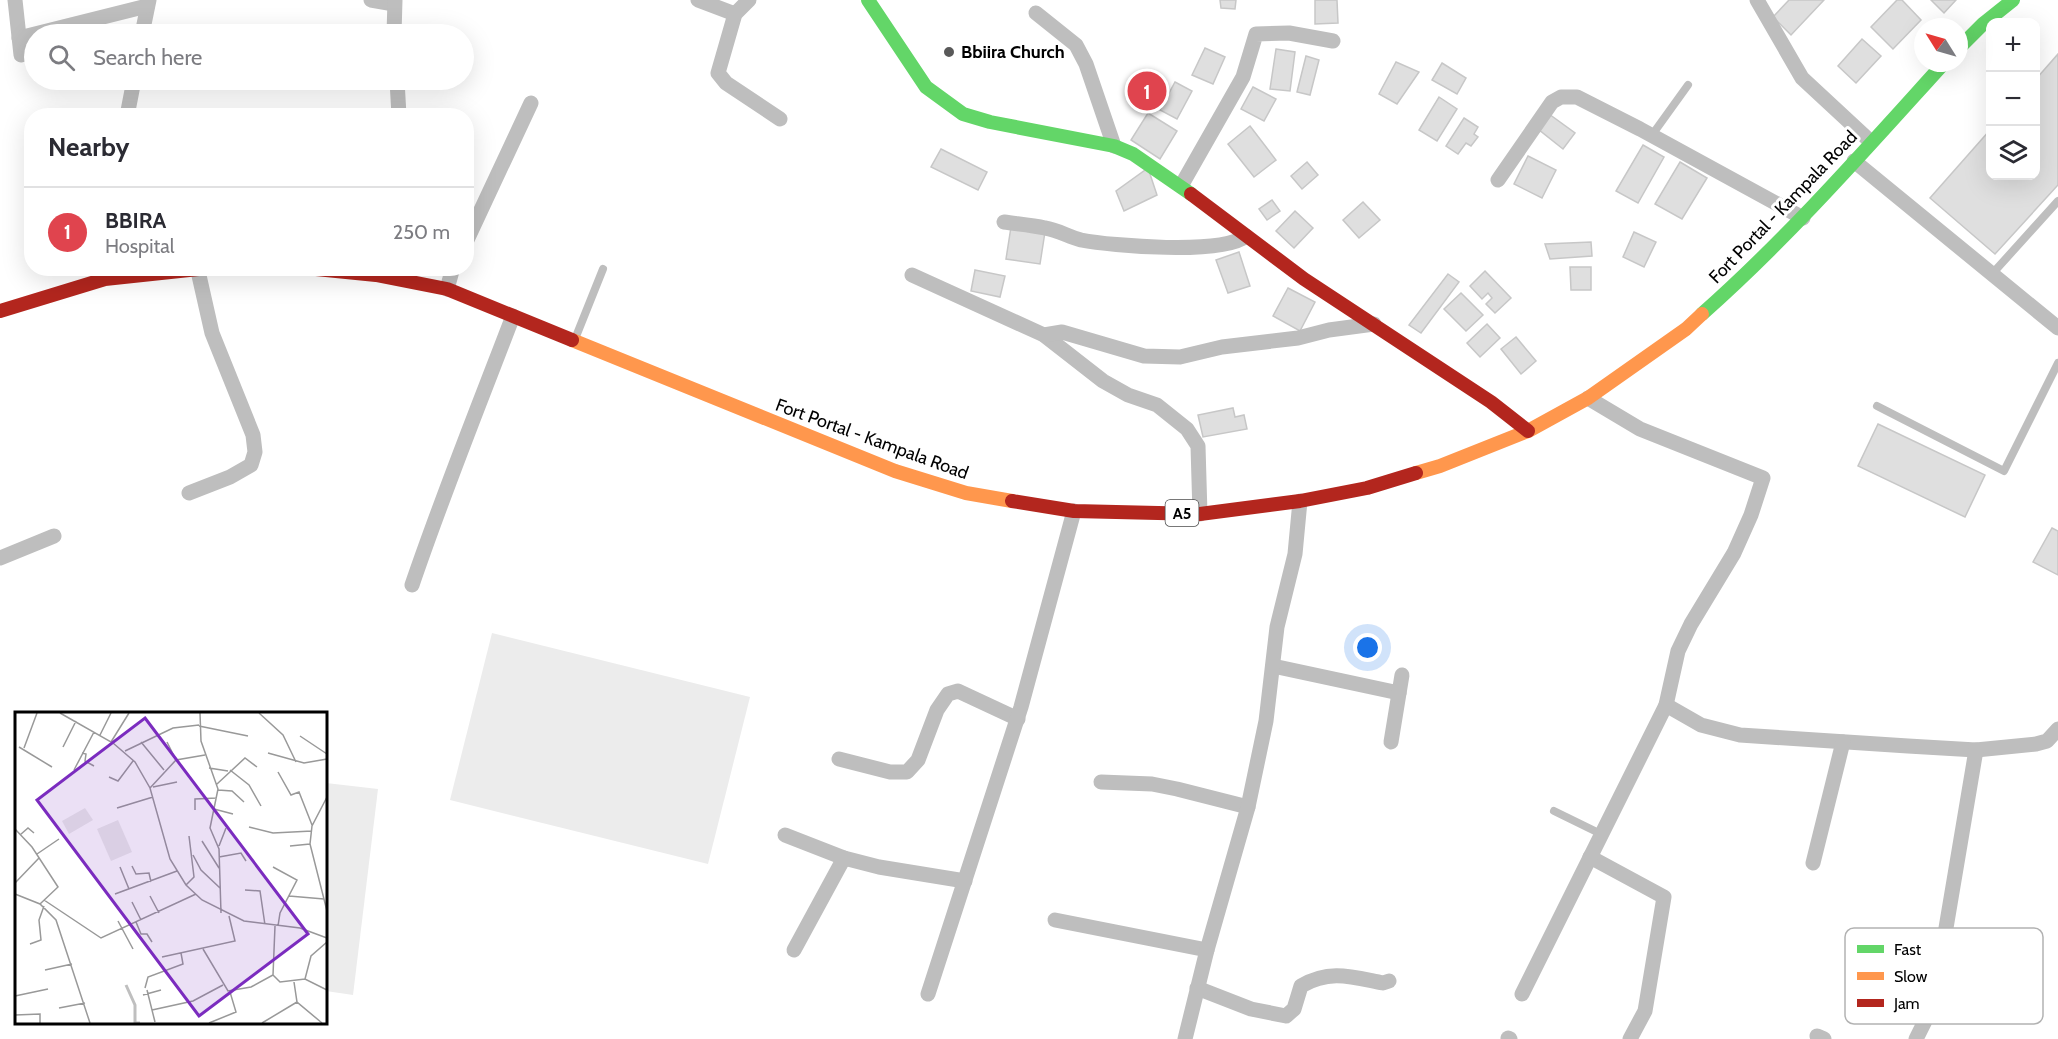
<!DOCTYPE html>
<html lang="en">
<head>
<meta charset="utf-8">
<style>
	body { margin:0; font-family:Cabin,sans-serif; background:#f2f2f3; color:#2b2b33 }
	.controls { position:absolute; right:18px; top:18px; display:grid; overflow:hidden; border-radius:12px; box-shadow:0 6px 24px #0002 }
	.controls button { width:54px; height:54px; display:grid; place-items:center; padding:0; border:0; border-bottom:2px solid #e1e1e2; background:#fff; color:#2b2b33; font:30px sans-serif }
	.compass { position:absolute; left:1914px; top:18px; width:54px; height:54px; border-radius:50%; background:#fff; box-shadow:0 6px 24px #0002; rotate:307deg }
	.you { position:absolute; left:1368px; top:648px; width:21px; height:21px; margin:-15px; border:4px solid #fff; border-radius:50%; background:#1a73e8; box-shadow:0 0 0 9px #1a73e833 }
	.badge { display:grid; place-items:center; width:39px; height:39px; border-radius:50%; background:#595959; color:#fff; font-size:20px; font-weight:700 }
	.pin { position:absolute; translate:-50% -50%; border:3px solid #fff; box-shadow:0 2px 6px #0006 }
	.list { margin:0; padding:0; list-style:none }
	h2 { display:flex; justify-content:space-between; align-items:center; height:78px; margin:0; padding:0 24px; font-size:26px }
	h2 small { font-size:20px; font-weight:400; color:#7c7c81 }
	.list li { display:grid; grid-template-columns:39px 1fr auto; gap:18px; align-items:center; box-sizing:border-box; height:90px; padding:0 24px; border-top:2px solid #e1e1e2 }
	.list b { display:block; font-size:22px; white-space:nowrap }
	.list p { margin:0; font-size:20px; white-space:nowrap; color:#7c7c81 }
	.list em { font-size:20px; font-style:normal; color:#7c7c81 }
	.icon { flex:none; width:33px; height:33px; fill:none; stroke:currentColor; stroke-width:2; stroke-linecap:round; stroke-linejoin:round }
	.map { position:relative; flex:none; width:2058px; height:1039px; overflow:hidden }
	.search { position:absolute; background:#fff; box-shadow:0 6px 24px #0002; left:24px; top:24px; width:450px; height:66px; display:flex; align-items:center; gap:15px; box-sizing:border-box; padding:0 21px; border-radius:33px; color:#7c7c81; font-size:22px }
	.panel { position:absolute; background:#fff; box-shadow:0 6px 24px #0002; left:24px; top:108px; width:450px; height:168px; border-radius:24px }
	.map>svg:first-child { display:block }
</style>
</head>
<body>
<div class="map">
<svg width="2058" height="1039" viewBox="0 0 2058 1039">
	<rect width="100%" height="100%" fill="#fff"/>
	<!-- green -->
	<g fill="#ececec">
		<path d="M492,633L750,697L708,864L450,800Z"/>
		<path d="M326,783L378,789L353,995L326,991Z"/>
	</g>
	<!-- building -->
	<g fill="#dfdfdf" stroke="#c7c7c7" stroke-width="1.5">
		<path d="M1220,0H1236L1235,9L1221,8Z"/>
		<path d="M1315,0H1337L1338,23L1315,24Z"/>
		<path d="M1789,0H1824L1791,35L1773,17Z"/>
		<path d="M1897,0H1902L1921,20L1893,49L1871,27Z"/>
		<path d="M1931,0H1956L1944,13Z"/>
		<path d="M1862,39L1881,56L1856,83L1838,66Z"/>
		<path d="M1205,48L1225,57L1213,84L1192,75Z"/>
		<path d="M1276,49L1295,52L1290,91L1270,89Z"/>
		<path d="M2058,54V185L1995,254L1930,198L1990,130V176H2036V79Z"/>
		<path d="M1306,56L1319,60L1310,95L1297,92Z"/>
		<path d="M1396,62L1419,72L1397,104L1379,94Z"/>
		<path d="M1442,63L1466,78L1457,94L1432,80Z"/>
		<path d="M1175,82L1192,91L1177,119L1160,110Z"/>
		<path d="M1253,87L1276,99L1264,121L1241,109Z"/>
		<path d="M1439,97L1457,109L1437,141L1419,130Z"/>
		<path d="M1148,113L1177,131L1160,159L1131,140Z"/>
		<path d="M1549,114L1575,133L1563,149L1538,129Z"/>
		<path d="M1464,118L1478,127L1474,134L1478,137L1471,146L1466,143L1458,154L1446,146Z"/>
		<path d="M1250,126L1276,160L1254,177L1228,144Z"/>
		<path d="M1643,145L1664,157L1638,203L1616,191Z"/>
		<path d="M941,149L987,172L978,190L931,167Z"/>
		<path d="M1528,156L1556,170L1542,198L1514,184Z"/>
		<path d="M1307,162L1318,175L1302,189L1291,176Z"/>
		<path d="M1680,162L1707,178L1682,219L1655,204Z"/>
		<path d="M1148,168L1157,195L1124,211L1116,191Z"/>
		<path d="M1272,200L1280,211L1267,220L1259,209Z"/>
		<path d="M1363,202L1380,220L1359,238L1343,220Z"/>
		<path d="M1295,211L1313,228L1294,248L1276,231Z"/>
		<path d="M1011,227L1045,232L1040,264L1006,259Z"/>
		<path d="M1634,232L1656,242L1644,267L1623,257Z"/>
		<path d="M1591,242L1592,256L1550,259L1545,244Z"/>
		<path d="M1239,252L1250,286L1228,293L1216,260Z"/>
		<path d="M1570,267H1591V290H1571Z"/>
		<path d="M975,270L1005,276L1000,297L971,291Z"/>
		<path d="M1485,271L1511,298L1495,313L1486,304L1492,298L1488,293L1482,299L1470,286Z"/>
		<path d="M1448,274L1459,282L1421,333L1409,325Z"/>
		<path d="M1288,288L1315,302L1300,331L1273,316Z"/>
		<path d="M1461,293L1483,315L1466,331L1444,309Z"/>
		<path d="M1487,324L1500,338L1480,357L1467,343Z"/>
		<path d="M1516,337L1536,361L1521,374L1501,349Z"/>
		<path d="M1233,408L1235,417L1244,415L1247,429L1203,437L1198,415Z"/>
		<path d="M1878,424L1985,475L1965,517L1858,466Z"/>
		<path d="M2052,528L2058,531V575L2033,562Z"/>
	</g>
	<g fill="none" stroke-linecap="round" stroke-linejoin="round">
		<!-- lane -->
		<g stroke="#bebebe" stroke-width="8">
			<path d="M1652,135L1688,85"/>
			<path d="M1992,274L2058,201"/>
			<path d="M575,339L603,269"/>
			<path d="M1877,406L2004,471L2058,363"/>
			<path d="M1554,811L1601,834"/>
		</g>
		<!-- street -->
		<g stroke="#bebebe" stroke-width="15">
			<path d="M15,0L21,55"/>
			<path d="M371,0L394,4"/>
			<path d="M698,0L735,14"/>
			<path d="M749,0L735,14L718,73L726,83L780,119"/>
			<path d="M1757,0L1802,78L1871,142"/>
			<path d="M1036,13L1076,45L1086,64L1114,146"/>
			<path d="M142,34L149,0"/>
			<path d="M394,34L395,0"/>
			<path d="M19,38L147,6"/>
			<path d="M397,80L399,116"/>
			<path d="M127,116L134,80"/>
			<path d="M1854,161L2058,328"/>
			<path d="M1498,180L1552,102L1561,97H1577L1640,129L1803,218"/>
			<path d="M1181,186L1243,77L1256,34L1289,33L1333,41"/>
			<path d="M1004,222C1018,224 1032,225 1045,228C1058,230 1069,237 1081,240C1112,246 1222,255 1246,236"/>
			<path d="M466,242L531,103"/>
			<path d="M912,275L1044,335L1103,381L1128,395L1157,405L1187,429L1198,446L1200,514"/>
			<path d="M447,289L452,271L451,268"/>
			<path d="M1044,335L1062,332L1144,356L1180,357L1222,347L1298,338L1329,330L1374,324"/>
			<path d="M189,493L230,477L251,465L255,452L253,435L212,333L198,271"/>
			<path d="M0,558L54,536"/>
			<path d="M412,585C443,494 479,405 513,316"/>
			<path d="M1273,666L1399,693"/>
			<path d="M1666,705L1701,725L1740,735L1908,746L1976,750L2036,744L2047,741L2058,729"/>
			<path d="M1391,742L1402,675"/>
			<path d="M839,759L890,772H907L918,760L937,710L948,694L958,691L1018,719"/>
			<path d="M1101,782L1152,784L1177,789L1248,807"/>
			<path d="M785,835L844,858L879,867L965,881"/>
			<path d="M1590,857L1664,897L1645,1011L1630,1039"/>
			<path d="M1813,863L1843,742"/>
			<path d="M1055,920L1207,950"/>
			<path d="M1904,938L1942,950"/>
			<path d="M794,950L844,858"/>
			<path d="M1197,988L1251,1009L1286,1016L1294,1009L1301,986C1330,969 1352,977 1383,983L1389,981"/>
			<path d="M928,994L1021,707L1074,511"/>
			<path d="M1522,994L1666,705L1678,651L1691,624L1734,553L1751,515L1763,478L1640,429L1588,398"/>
			<path d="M1817,1036L1824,1039"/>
			<path d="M1508,1038L1510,1039"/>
			<path d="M1185,1039L1207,950L1248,807L1266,721L1277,627L1295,554L1300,501"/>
			<path d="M1916,1039L1933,1005L1976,750"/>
		</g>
		<!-- fast -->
		<g stroke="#63d668" stroke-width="14">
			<path d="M868,0L926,87L963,114L990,122L1114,146L1133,154L1191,194"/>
			<path d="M1959,48L1983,24L2013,0"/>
			<path d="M1702,314C1789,237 1866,149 1944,63"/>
		</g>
		<!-- slow -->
		<g stroke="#ff974d" stroke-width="14">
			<path d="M572,340L895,471L966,493L1012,501"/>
			<path d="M1416,473L1440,466L1528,431L1588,398L1686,329L1702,314"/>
		</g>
		<!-- jam -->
		<g stroke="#b3261e" stroke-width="14">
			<path d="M1191,194L1304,279L1491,402L1528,431"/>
			<path d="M306,268L376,275L447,289L572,340"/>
			<path d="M0,311L105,279L208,268"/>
			<path d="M1012,501L1074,511L1200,514L1300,501L1367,488L1416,473"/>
		</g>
	</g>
	<!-- markers -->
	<circle fill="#595959" stroke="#fff" stroke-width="2" cx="949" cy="52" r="6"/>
	<g text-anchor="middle" stroke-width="6" stroke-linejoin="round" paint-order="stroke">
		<!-- shield labels -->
		<rect fill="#fff" stroke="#4c4c4c" stroke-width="1.5" x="1165.5" y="500" width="33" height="26" rx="4.5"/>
		<g font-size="16" font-weight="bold" fill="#000">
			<text x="1182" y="519">A5</text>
		</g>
		<!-- poi labels -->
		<g font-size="18" font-weight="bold" fill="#000" stroke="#fff" text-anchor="start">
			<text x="961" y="58">Bbiira Church</text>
		</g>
		<!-- street labels -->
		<g font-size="18" fill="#000" stroke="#fff">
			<text transform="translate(1783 207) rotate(-46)" y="6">Fort Portal - Kampala Road</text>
			<text transform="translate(872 439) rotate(20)" y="6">Fort Portal - Kampala Road</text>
		</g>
	</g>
	<!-- overview -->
	<g transform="translate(15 712)">
		<rect width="312" height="312" fill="#fff"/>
		<path d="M70,96L78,108L54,122L47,109ZM103,108L117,140L96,149L82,117Z" fill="#ececec"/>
		<path fill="none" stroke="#bfbfbf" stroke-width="3" d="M111,273L120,293V311H125"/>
		<path fill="none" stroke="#999" stroke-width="1.5" d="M45,1L98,31L120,50L135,76L155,147L171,173L187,188L229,209L285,216L312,226M185,1L186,29L203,77L195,116L204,137L206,201M244,1L268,23L281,50M184,14L233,24M85,23L96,1M285,24L312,42M96,30L114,1M126,30L149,58M152,30L161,48M4,35L37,55M48,35L61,9M9,36L22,1M110,39L158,16L184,13M67,41L71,42L70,49L79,54M253,41L289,51L312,47M194,56L213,59M59,58L79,20M215,58L234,73L246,94M263,60L276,83L284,80L297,113M94,65L103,69L118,49M202,72L230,46L242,55M138,75L162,70M135,76L161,48L190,43M203,78L217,79L229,90M312,85L297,114L295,132L312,199M102,96L138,85M199,97L218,102M180,98V87L202,86M234,115L258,121L297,119M0,117L17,135L43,175L25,192M5,123L13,116L19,121M187,129L204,156M204,134L211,116M275,134L295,132M22,142L44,127M178,143L186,158L205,176M204,145L226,141L231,149M117,154L121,162L134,161L136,170M105,155L114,177M258,155L282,168L265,201L263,214M0,171L24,146M171,173L179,165L174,124M230,178L245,179L250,213M0,182L25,192L41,208L75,311M100,182L162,159M135,184L144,201M274,184L309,187M29,188L86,226L181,182M117,190L126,208M103,209L118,237M121,210L126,222H132L137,230M15,232L26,228L24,208L29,194M188,237L213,279L236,275L258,263L260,214M147,245L220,229L214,204M30,258L57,252M258,263L265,270L290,267L312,278M290,267L296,244L312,230M279,270L282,290L307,311M130,276L133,265L168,252L166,241M132,278L140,310M128,283L146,278M0,284L33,277M44,296L70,291M137,298L178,289L208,273M0,303L25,302V311M194,311L221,300L215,280M247,311L282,290"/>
		<path fill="#7b2cbf" fill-opacity="0.15" stroke="#7b2cbf" stroke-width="3" d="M130,6L293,222L184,304L22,88Z"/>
		<rect width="312" height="312" fill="none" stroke="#000" stroke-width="3"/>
	</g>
	<!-- legend -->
	<rect x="1845" y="928" width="198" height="96" rx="9" fill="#fff" stroke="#b2b2b2" stroke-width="1.5"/>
	<rect x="1857" y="945" width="27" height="8" fill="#63d668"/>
	<rect x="1857" y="972" width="27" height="8" fill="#ff974d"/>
	<rect x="1857" y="999" width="27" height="8" fill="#b3261e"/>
	<g font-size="16" fill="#000">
		<text x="1894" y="955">Fast</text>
		<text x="1894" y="982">Slow</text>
		<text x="1894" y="1009">Jam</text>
	</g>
</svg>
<div class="controls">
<button>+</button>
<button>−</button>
<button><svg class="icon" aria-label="layers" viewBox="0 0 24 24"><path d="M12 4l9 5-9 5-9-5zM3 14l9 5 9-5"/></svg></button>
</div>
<svg class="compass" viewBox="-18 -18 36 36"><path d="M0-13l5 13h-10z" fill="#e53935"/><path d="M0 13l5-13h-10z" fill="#7c7c81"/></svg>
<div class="you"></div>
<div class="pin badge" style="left:1147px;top:91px;background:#e0444e">1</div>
<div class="search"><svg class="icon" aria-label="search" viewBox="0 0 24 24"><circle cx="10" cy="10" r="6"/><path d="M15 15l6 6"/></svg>Search here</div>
<section class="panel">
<h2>Nearby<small></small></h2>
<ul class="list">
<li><span class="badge" style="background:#e0444e">1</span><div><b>BBIRA</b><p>Hospital</p></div><em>250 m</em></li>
</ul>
</section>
</div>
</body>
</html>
